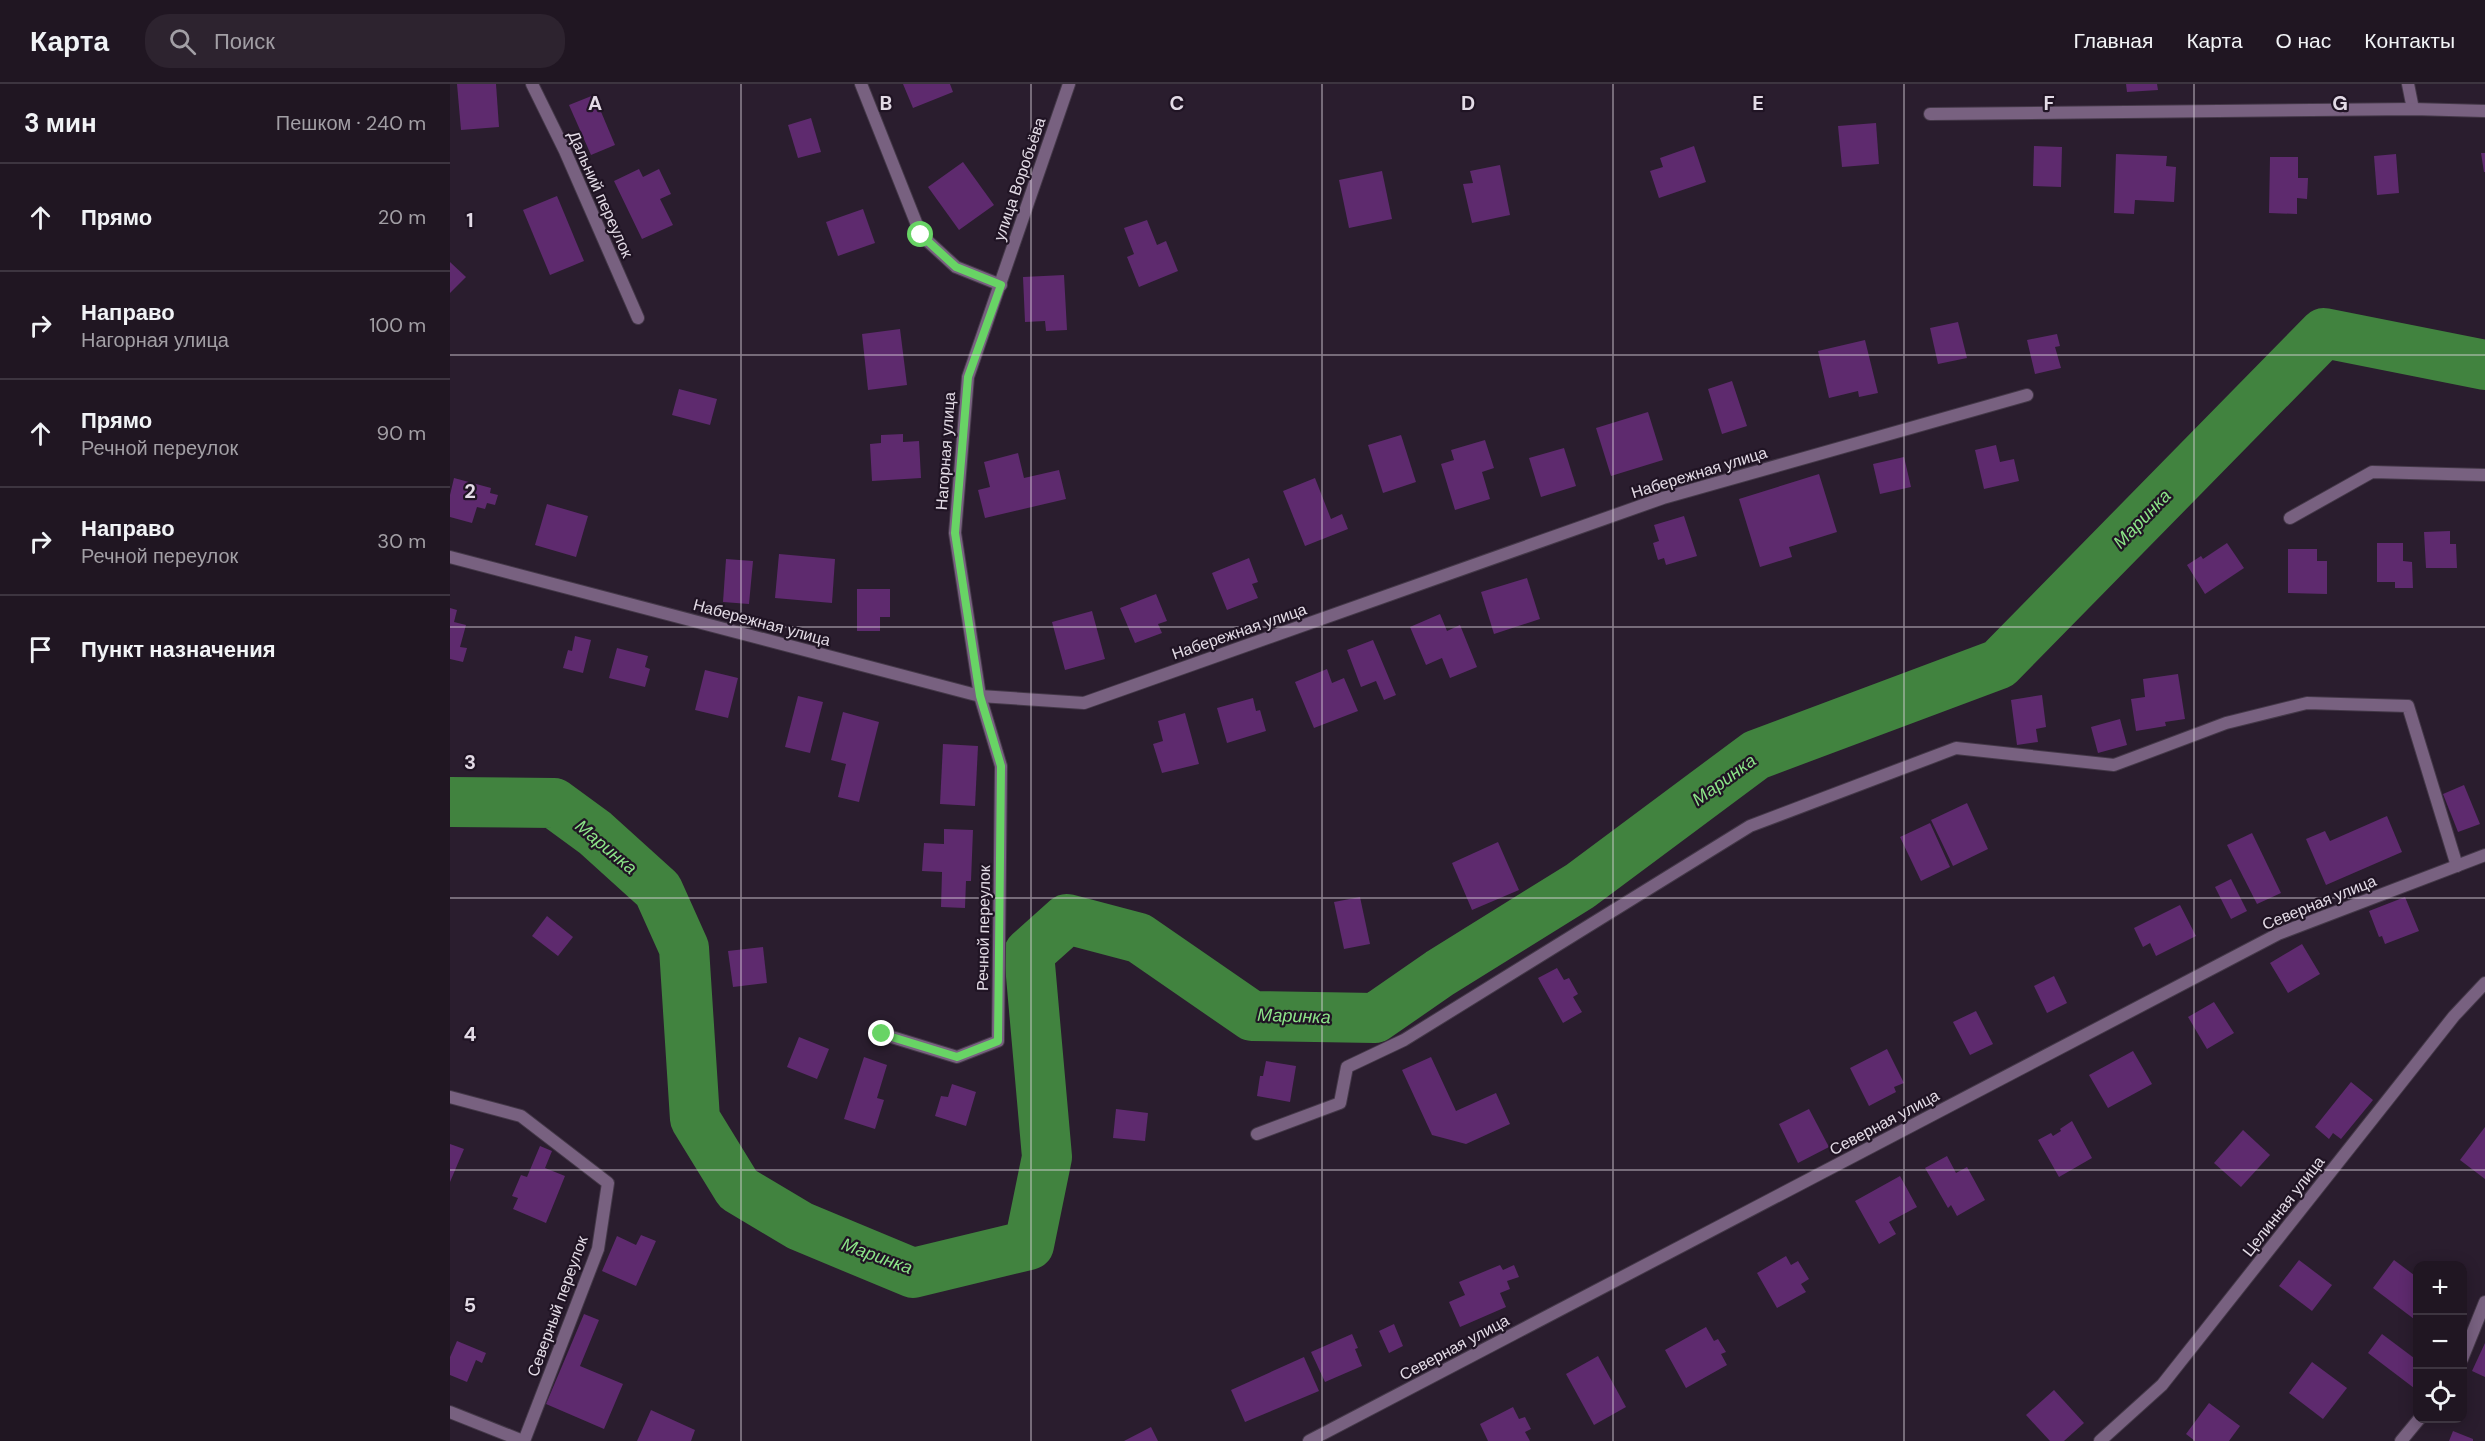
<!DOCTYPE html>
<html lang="ru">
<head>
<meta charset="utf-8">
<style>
	body { margin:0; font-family:"DM Sans",sans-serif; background:#2d232f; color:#f1f3f6 }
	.controls { position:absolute; right:18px; bottom:18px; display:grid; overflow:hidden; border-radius:12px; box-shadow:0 3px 15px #0003 }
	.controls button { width:54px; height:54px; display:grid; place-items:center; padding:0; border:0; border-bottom:2px solid #3d3540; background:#201622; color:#f1f3f6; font:30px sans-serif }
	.stop { position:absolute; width:18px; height:18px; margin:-14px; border:4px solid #68d465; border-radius:50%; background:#fff }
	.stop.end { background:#68d465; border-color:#fff; box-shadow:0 2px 6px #0008 }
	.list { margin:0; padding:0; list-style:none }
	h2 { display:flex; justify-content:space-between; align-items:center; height:78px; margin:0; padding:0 24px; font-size:26px }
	h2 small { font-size:20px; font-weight:400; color:#a29fa5 }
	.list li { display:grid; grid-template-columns:39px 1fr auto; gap:18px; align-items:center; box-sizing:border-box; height:108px; padding:0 24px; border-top:2px solid #3d3540 }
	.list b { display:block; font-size:22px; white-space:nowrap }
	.list p { margin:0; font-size:20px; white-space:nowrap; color:#a29fa5 }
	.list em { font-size:20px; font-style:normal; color:#a29fa5 }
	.icon { flex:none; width:33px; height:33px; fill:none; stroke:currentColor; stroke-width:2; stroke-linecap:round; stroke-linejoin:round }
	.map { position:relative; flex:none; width:2035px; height:1357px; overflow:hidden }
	header { display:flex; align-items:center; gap:36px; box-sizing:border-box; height:84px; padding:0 30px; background:#201622; border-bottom:2px solid #3d3540 }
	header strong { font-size:28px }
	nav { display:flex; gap:33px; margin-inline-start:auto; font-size:21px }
	.search { width:420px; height:54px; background:#2d232f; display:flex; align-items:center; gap:15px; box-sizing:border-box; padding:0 21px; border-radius:24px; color:#a29fa5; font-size:22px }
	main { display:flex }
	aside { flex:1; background:#201622 }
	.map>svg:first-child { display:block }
</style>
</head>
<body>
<header>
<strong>Карта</strong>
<div class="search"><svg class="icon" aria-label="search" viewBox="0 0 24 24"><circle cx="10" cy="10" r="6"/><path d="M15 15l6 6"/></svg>Поиск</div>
<nav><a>Главная</a><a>Карта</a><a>О нас</a><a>Контакты</a></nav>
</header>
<main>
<aside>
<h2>3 мин<small>Пешком · 240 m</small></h2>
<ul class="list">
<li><svg class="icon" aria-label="ahead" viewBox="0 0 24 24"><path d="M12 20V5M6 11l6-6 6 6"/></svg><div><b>Прямо</b></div><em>20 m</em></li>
<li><svg class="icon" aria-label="right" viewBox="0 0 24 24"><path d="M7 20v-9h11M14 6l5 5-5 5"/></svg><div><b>Направо</b><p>Нагорная улица</p></div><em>100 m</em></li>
<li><svg class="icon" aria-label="ahead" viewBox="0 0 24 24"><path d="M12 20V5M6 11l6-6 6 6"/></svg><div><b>Прямо</b><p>Речной переулок</p></div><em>90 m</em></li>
<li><svg class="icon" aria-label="right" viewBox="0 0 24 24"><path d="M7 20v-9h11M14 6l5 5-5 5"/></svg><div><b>Направо</b><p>Речной переулок</p></div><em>30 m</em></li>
<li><svg class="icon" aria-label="arrive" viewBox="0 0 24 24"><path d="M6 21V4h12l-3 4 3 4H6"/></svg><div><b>Пункт назначения</b></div></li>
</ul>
</aside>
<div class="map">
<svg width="2035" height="1357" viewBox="0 0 2035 1357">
	<rect width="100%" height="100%" fill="#2a1d2e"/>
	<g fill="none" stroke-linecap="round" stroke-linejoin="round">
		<!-- river -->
		<path stroke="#41833f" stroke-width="50" d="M0,718L104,719L145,749L208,806L234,864L245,1035L288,1105L350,1142L463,1189L579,1161L597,1073L579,869L617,835L689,854L802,932L925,934L990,889L1130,802L1306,671L1549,580L1874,249L2035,281"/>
	</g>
	<!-- building -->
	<g fill="#5e2a6e">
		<path d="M7,0H46L49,43L11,46Z"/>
		<path d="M453,0H500L503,8L463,24Z"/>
		<path d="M1676,0H1707L1708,6L1677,8Z"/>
		<path d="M144,11L165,61L141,71L119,21Z"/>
		<path d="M361,34L371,68L348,74L338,41Z"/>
		<path d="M1426,39L1429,80L1392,83L1388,42Z"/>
		<path d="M1244,62L1256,98L1209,114L1200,87L1213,83L1210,74Z"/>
		<path d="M1584,62L1612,63L1611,103L1583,102Z"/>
		<path d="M2031,69H2035V88H2034Z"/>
		<path d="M1666,70L1717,72L1716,82L1726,83L1724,118L1685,116L1684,130L1664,129Z"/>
		<path d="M1946,70L1949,109L1927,111L1924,72Z"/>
		<path d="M1820,73H1848V94H1858L1857,115L1847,114V130L1819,129Z"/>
		<path d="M513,78L544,121L509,146L478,103Z"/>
		<path d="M1050,81L1060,131L1022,139L1013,100L1023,99L1020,87Z"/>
		<path d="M189,85L193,93L209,85L221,110L210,115L223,141L192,155L164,97Z"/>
		<path d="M932,87L942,135L899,144L889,96Z"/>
		<path d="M107,112L134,177L100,191L73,126Z"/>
		<path d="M413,125L425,159L388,172L376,138Z"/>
		<path d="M697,136L707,161L716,157L728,187L689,203L677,173L684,170L674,144Z"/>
		<path d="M0,178L16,193L0,209Z"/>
		<path d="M614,191L617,246L596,247L595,237L575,238L573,193Z"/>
		<path d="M1508,238L1517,274L1488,280L1480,244Z"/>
		<path d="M450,245L457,301L418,306L412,250Z"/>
		<path d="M1607,250L1610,262L1605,263L1611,284L1585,290L1577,256Z"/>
		<path d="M1415,256L1428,309L1409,313L1408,307L1379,314L1368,267Z"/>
		<path d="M1282,297L1297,342L1272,350L1258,305Z"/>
		<path d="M229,305L267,315L260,341L222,331Z"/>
		<path d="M1198,328L1213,376L1161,392L1146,344Z"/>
		<path d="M453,350V358L469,357L471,394L422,397L420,360L431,359V351Z"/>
		<path d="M951,351L966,398L933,409L918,361Z"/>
		<path d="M1035,356L1044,384L1032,388L1040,415L1005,426L991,380L1004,376L1001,366Z"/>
		<path d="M1546,361L1550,378L1564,375L1569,397L1534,405L1525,366Z"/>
		<path d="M1114,364L1126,402L1091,413L1079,374Z"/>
		<path d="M568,369L574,394L609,386L616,415L535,434L528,406L540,403L534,378Z"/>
		<path d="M1454,373L1461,403L1430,410L1423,380Z"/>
		<path d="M1369,390L1387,448L1339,463L1342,473L1310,483L1289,415Z"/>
		<path d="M4,394L41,404L40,409L48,411L45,421L37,419L35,425L27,423L22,439L0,433V411Z"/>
		<path d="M865,394L881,435L892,430L898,445L855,462L833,407Z"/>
		<path d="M97,420L138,432L126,473L85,461Z"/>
		<path d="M1234,432L1247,472L1216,481L1214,474L1208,476L1203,459L1209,457L1204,441Z"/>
		<path d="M2000,447V460H2006L2007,484H1976L1974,448Z"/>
		<path d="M1777,459L1794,484L1755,510L1737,481L1751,472L1753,475Z"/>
		<path d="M1927,459H1953V477L1962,478L1963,504H1945V498H1927Z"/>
		<path d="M1838,465H1867V477H1877V510L1838,509Z"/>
		<path d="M329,470L385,475L382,519L325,514Z"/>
		<path d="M799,474L808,498L802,500L808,514L777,526L762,489Z"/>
		<path d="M276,475L303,477L299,520L273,518Z"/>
		<path d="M1077,494L1090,535L1044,550L1031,508Z"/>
		<path d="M407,505H440V533H430V547H407Z"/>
		<path d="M706,510L717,537L708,540L712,549L685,559L670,524Z"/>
		<path d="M0,524L7,526L4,538L16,541L10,563L17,564L13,578L0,575Z"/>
		<path d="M642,527L655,575L615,586L602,538Z"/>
		<path d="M990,530L997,547L1010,541L1027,583L1000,594L992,574L976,581L960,543Z"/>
		<path d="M125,552L141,556L133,589L113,584L118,566L122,567Z"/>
		<path d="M923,556L946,611L934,616L926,597L911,603L897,566Z"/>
		<path d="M167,564L198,572L195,583L200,585L195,603L159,594Z"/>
		<path d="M877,585L882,599L894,594L908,627L864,644L845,598Z"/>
		<path d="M255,586L288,594L278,634L245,626Z"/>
		<path d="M1728,590L1735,635L1715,638L1716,642L1686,647L1681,615L1695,613L1693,595Z"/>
		<path d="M1592,611L1596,643L1586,645L1588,658L1567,661L1561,616Z"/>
		<path d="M348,612L373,618L360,669L335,663Z"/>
		<path d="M803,614L806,627L810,626L816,647L777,659L767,624Z"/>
		<path d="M393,628L429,638L409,718L388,713L396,680L381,676Z"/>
		<path d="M735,629L749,680L712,689L703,660L713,657L708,637Z"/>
		<path d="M1670,635L1677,661L1648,669L1641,643Z"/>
		<path d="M493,660L528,662L525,722L490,720Z"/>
		<path d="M2014,701L2030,740L2008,748L1993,710Z"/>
		<path d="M1517,719L1538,765L1503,782L1481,736Z"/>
		<path d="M1937,732L1952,768L1876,801L1856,755L1875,747L1880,757Z"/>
		<path d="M1480,739L1500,783L1471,797L1450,753Z"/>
		<path d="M494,745L523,746L521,797H516L515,824L491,823L492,788L472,787L474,759L494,760Z"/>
		<path d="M1802,749L1831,809L1807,820L1777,761Z"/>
		<path d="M1048,758L1069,806L1022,826L1002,779Z"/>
		<path d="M1781,795L1797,827L1781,835L1765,803Z"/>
		<path d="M910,813L920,860L894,865L884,818Z"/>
		<path d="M1955,813L1969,847L1935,860L1932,852L1929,853L1919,827Z"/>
		<path d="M1730,821L1746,852L1706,872L1700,859L1693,863L1684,844Z"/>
		<path d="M97,832L123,853L108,872L82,852Z"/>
		<path d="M1852,860L1870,890L1838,909L1820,879Z"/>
		<path d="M313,863L317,899L283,903L278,867Z"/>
		<path d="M1107,884L1114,896L1119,894L1128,910L1123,913L1132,928L1113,939L1088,894Z"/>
		<path d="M1604,892L1617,919L1597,929L1584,902Z"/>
		<path d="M1764,918L1784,949L1757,965L1738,933Z"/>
		<path d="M1526,927L1543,960L1520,971L1503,938Z"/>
		<path d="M349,953L379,965L367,995L337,983Z"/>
		<path d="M1437,965L1454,999L1444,1003L1446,1008L1419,1022L1400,984Z"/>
		<path d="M1683,967L1702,1000L1658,1024L1639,991Z"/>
		<path d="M414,973L437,981L427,1014L434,1016L425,1045L394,1035Z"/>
		<path d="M981,973L1006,1027L1046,1009L1060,1040L1016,1060L982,1051L952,986Z"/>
		<path d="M816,977L846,982L840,1018L807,1012L810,992H813Z"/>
		<path d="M1901,998L1923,1016L1891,1055L1883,1049L1879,1055L1865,1043Z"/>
		<path d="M502,1000L526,1008L516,1042L485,1032L491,1012L498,1013Z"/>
		<path d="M666,1025L698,1029L695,1057L663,1054Z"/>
		<path d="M1359,1025L1379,1063L1348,1079L1329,1040Z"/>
		<path d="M1622,1037L1642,1074L1609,1093L1588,1056L1601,1049L1603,1052L1611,1047L1610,1045Z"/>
		<path d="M2035,1043V1095L2010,1076Z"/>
		<path d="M1793,1046L1820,1071L1791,1103L1764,1079Z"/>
		<path d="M0,1060L14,1065L0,1098Z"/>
		<path d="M90,1062L102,1067L95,1084L115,1092L96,1139L63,1125L68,1114L62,1112L71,1091L77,1093Z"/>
		<path d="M1497,1072L1506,1089L1517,1083L1535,1116L1507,1132L1501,1121L1498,1124L1475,1084Z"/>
		<path d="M1450,1092L1467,1123L1439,1138L1446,1150L1429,1160L1405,1117Z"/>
		<path d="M191,1151L206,1157L186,1202L152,1187L167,1152L186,1161Z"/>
		<path d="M1336,1172L1341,1181L1348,1177L1359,1195L1351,1200L1356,1208L1327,1224L1307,1189Z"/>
		<path d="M1849,1176L1882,1201L1862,1227L1829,1202Z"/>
		<path d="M1944,1176L1968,1194V1238L1923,1204Z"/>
		<path d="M1050,1181L1053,1186L1064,1181L1069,1193L1057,1197L1060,1205L1050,1209L1056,1223L1010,1243L999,1218L1015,1211L1009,1198Z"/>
		<path d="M134,1230L149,1236L130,1282L173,1300L154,1345L96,1320Z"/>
		<path d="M944,1240L953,1262L939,1269L929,1247Z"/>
		<path d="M1256,1243L1264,1257L1268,1255L1276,1268L1271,1270L1277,1281L1236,1304L1215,1266Z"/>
		<path d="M902,1250L908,1264L905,1265L912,1282L875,1298L861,1268Z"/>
		<path d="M1932,1250L1968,1277V1299L1964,1304L1918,1269Z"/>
		<path d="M7,1257L36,1269L32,1279L26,1276L17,1298L0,1291V1273Z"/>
		<path d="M2035,1259V1293L2022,1287Z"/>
		<path d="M1148,1272L1176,1323L1144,1341L1116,1290Z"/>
		<path d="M854,1273L869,1307L795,1338L781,1306Z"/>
		<path d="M1862,1278L1897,1304L1873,1335L1839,1309Z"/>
		<path d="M1604,1306L1634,1339L1614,1357H1600L1576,1331Z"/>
		<path d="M1759,1319L1790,1342L1779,1357H1745L1736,1350Z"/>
		<path d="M1063,1323L1069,1335L1075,1333L1081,1345L1075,1348L1080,1357H1038L1030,1340Z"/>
		<path d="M201,1326L245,1346L241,1357H187Z"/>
		<path d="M701,1343L708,1357H674Z"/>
		<path d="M2003,1347L2023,1355V1357H1999Z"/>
	</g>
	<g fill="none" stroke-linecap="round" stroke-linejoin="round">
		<!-- minor casing -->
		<g stroke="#443848" stroke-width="14">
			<g id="minor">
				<path d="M82,0L115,67L188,234"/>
				<path d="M411,0L471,151L506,183L551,201"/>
				<path d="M1958,0L1963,25"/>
				<path d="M1480,30L1963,25L2035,27"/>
				<path d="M1840,434L1922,388L2035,391"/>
				<path d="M0,473L530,612L634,619L1213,414L1577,311"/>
				<path d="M432,950L507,973L548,957L551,682L530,612L505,449L518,293L619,0"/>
				<path d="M0,1013L71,1032L158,1099L148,1165L74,1357"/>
				<path d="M807,1050L890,1019L897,983L954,956L1300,742L1506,664L1664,681L1776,639L1857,619L1958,622L2007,782"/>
				<path d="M2012,1275L2035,1218"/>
				<path d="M0,1328L73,1357"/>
				<path d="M859,1357L1828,850L2035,771"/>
				<path d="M1650,1357L1712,1301L2004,932L2035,899"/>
				<path d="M1951,1357L1970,1334"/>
			</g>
		</g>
		<!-- minor -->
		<use href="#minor" stroke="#786180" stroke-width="12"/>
	</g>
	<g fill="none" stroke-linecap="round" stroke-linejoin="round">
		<!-- route -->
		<path stroke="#68d465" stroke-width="8" d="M432,950L507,973L548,957L551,682L530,612L505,449L518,293L551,201L506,183L471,151"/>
	</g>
	<!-- grid -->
	<path fill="none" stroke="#e3dbe6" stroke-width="1.5" stroke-opacity="0.55" d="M291,0V1357M581,0V1357M872,0V1357M1163,0V1357M1454,0V1357M1744,0V1357M0,271H2035M0,543H2035M0,814H2035M0,1086H2035"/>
	<g text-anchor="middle" stroke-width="4.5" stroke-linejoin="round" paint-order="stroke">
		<!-- street labels -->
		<g font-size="16" fill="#e3dbe6" stroke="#201424">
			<text transform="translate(569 95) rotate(-71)" y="6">улица Воробьёва</text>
			<text transform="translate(151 110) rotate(66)" y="6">Дальний переулок</text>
			<text transform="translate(495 367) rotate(-86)" y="6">Нагорная улица</text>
			<text transform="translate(1249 388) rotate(-17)" y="6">Набережная улица</text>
			<text transform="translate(312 538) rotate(15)" y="6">Набережная улица</text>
			<text transform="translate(789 547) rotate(-19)" y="6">Набережная улица</text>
			<text transform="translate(1869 818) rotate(-22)" y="6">Северная улица</text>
			<text transform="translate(533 844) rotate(-89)" y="6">Речной переулок</text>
			<text transform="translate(1434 1038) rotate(-28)" y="6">Северная улица</text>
			<text transform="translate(1833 1122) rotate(-52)" y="6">Целинная улица</text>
			<text transform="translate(107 1222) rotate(-70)" y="6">Северный переулок</text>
			<text transform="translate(1004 1263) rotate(-28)" y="6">Северная улица</text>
		</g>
		<!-- water labels -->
		<g font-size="18" font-style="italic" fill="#8ce488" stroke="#201424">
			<text transform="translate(1692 435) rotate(-46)" y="6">Маринка</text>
			<text transform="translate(1274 696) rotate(-36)" y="6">Маринка</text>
			<text transform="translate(156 763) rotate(40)" y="6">Маринка</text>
			<text transform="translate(844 932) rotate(2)" y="6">Маринка</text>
			<text transform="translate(427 1172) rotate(20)" y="6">Маринка</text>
		</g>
	</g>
	<g font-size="20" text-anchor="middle" font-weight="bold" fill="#e3dbe6" stroke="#201424" stroke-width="4.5" stroke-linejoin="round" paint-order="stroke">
		<text x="145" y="26">A</text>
		<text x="436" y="26">B</text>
		<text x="727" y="26">C</text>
		<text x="1018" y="26">D</text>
		<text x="1308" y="26">E</text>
		<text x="1599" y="26">F</text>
		<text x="1890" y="26">G</text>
		<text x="20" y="143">1</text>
		<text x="20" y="414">2</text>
		<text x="20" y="685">3</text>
		<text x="20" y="957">4</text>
		<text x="20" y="1228">5</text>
	</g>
</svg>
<div class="controls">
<button>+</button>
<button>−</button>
<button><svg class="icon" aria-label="locate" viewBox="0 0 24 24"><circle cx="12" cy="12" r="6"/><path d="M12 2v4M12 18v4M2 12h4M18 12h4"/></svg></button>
</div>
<div class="stop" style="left:471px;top:151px"></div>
<div class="stop end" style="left:432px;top:950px"></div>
</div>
</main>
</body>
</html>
